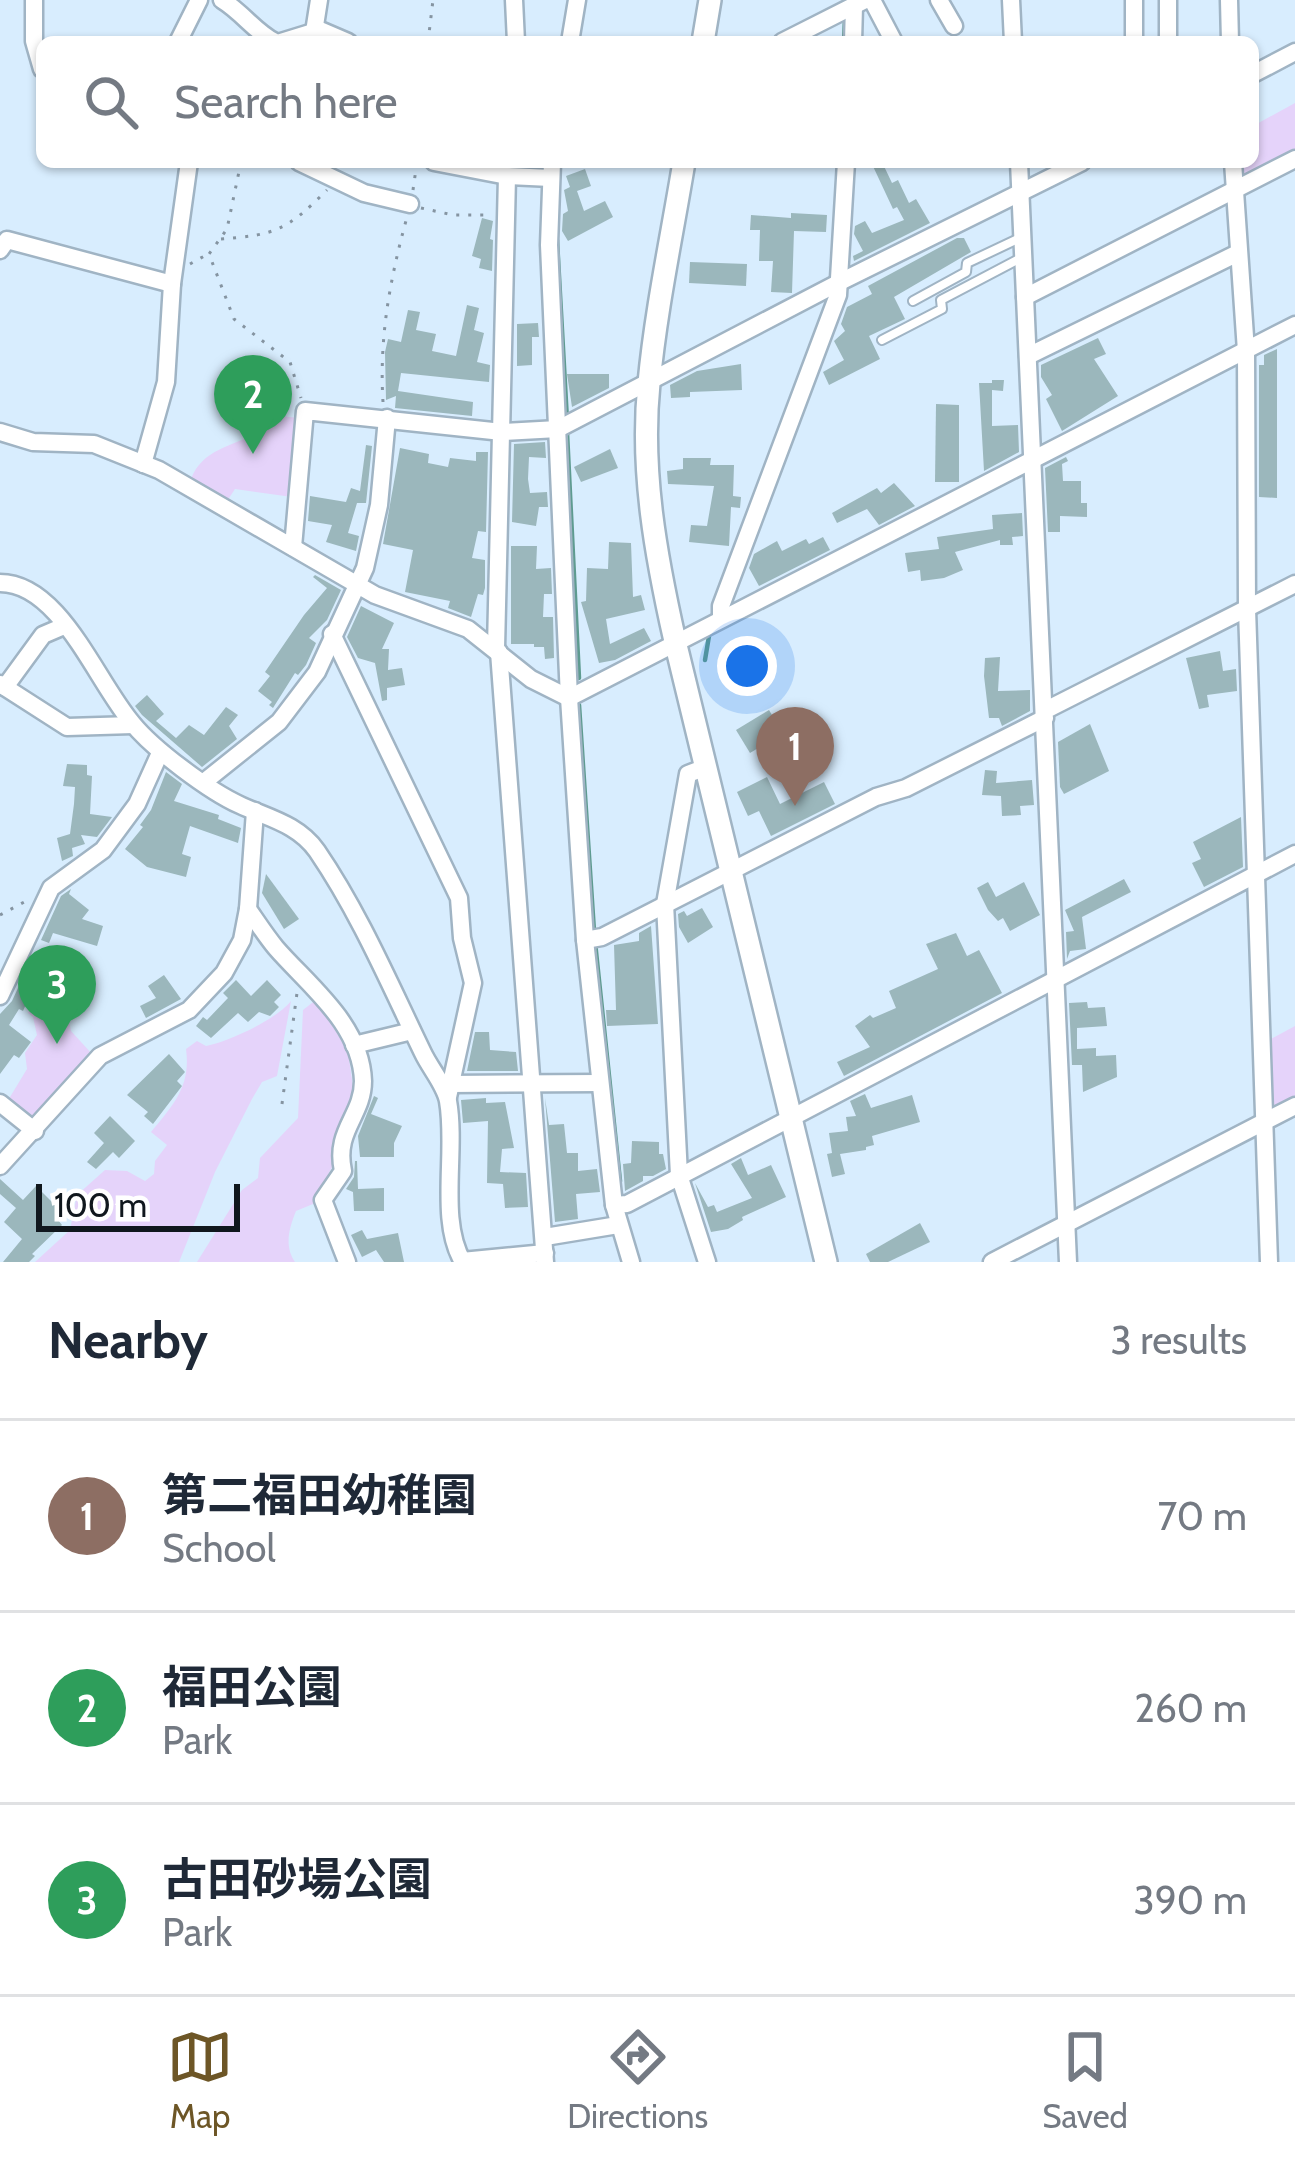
<!DOCTYPE html>
<html lang="en">
<head>
<meta charset="utf-8">
<style>
	body { margin:0; font-family:Cabin,"Noto Sans JP",sans-serif; background:#f2f2f3; color:#1f2937 }
	.scale { position:absolute; left:36px; bottom:30px; width:204px; box-sizing:border-box; padding-left:12px; border:6px solid #10171d; border-top:0; font-size:33px; line-height:42px; white-space:nowrap; color:#10171d; -webkit-text-stroke:9px #fff; paint-order:stroke }
	.you { position:absolute; left:747px; top:666px; width:42px; height:42px; margin:-30px; border:9px solid #fff; border-radius:50%; background:#1a73e8; box-shadow:0 0 0 18px #1a73e833 }
	.badge { display:grid; place-items:center; width:78px; height:78px; border-radius:50%; background:#6d5626; color:#fff; font-size:39px; font-weight:700 }
	.pin { position:absolute; translate:-50% -99px; filter:drop-shadow(0 3px 6px #0008) }
	.pin::after { content:''; position:absolute; top:63px; width:42px; height:36px; background:inherit; clip-path:polygon(0 0,100% 0,50% 100%) }
	.list { margin:0; padding:0; list-style:none }
	h2 { display:flex; justify-content:space-between; align-items:center; height:156px; margin:0; padding:0 48px; font-size:51px }
	h2 small { font-size:39px; font-weight:400; color:#747a83 }
	.list li { display:grid; grid-template-columns:78px 1fr auto; gap:36px; align-items:center; box-sizing:border-box; height:192px; padding:0 48px; border-top:3px solid #e0e1e3 }
	.list b { display:block; font-size:45px; white-space:nowrap }
	.list p { margin:0; font-size:39px; white-space:nowrap; color:#747a83 }
	.list em { font-size:39px; font-style:normal; color:#747a83 }
	.icon { flex:none; width:66px; height:66px; fill:none; stroke:currentColor; stroke-width:2; stroke-linecap:round; stroke-linejoin:round }
	.map { position:relative; flex:none; width:1295px; height:1262px; overflow:hidden }
	.search { position:absolute; background:#fff; box-shadow:0 3px 9px #0004; left:36px; right:36px; top:36px; height:132px; display:flex; align-items:center; gap:30px; box-sizing:border-box; padding:0 42px; border-radius:18px; color:#747a83; font-size:45px }
	.sheet { height:732px; background:#fff }
	nav { display:flex; justify-content:space-around; align-items:center; box-sizing:border-box; height:168px; border-top:3px solid #e0e1e3; background:#fff; font-size:33px; color:#747a83 }
	nav a { display:grid; justify-items:center; gap:6px }
	nav .on { color:#6d5626 }
	.map>svg:first-child { display:block }
</style>
</head>
<body>
<div class="map">
<svg width="1295" height="1262" viewBox="0 0 1295 1262">
	<rect width="100%" height="100%" fill="#d8edfe"/>
	<!-- green -->
	<g fill="#e5d3fa">
		<path d="M1295,103V152L1239,181V162H1253V126Z"/>
		<path d="M278,416L301,418L292,497L235,489L227,501L191,479C206,439 255,447 278,416Z"/>
		<path d="M52,966L59,971L71,1031L92,1054L42,1118L29,1120L7,1102L27,1069L25,1053L37,1035L33,1017L28,1013Z"/>
		<path d="M317,999L348,1052L354,1093L338,1127L332,1167L313,1204L296,1211C289,1228 284,1246 295,1262H197L242,1190L258,1178L260,1158L298,1118L303,1010Z"/>
		<path d="M291,1001L277,1076L262,1082L252,1099L215,1172L179,1262H35L70,1230L77,1195L105,1170L127,1171L145,1181L154,1174L155,1161L167,1145L151,1132C174,1104 191,1086 186,1049L197,1041L206,1046C230,1041 277,1019 291,1001Z"/>
		<path d="M1295,1026V1103L1269,1110L1267,1041Z"/>
	</g>
	<g fill="none" stroke-linecap="round" stroke-linejoin="round">
		<!-- stream -->
		<g stroke="#5e9b90" stroke-width="4.5">
			<path d="M844,42L845,18"/>
			<path d="M557,240L567,420"/>
			<path d="M567,432L579,678"/>
			<path d="M705,660L710,630"/>
			<path d="M579,705L594,931"/>
			<path d="M595,942L620,1181"/>
		</g>
	</g>
	<!-- building -->
	<g fill="#9bb7bc">
		<path d="M871,162H882L892,183L898,180L909,203L916,199L930,223L854,261L853,256L863,251L854,234L855,226L865,221L872,233L904,220L897,207L893,209Z"/>
		<path d="M585,169L591,186L577,191L584,211L605,201L613,217L568,241L562,231L563,214L568,211L564,190L570,187L566,176Z"/>
		<path d="M791,213L827,215L826,232L794,231L792,293L771,292L773,261H759L760,230H750L751,215L791,218Z"/>
		<path d="M482,218L493,221L490,239L493,240L492,271L479,268L481,259L472,256Z"/>
		<path d="M957,238H964L971,252L894,297L905,319L869,336L880,359L829,385L823,372L844,360L834,341L845,331L841,324L847,307L872,294L868,286Z"/>
		<path d="M690,262L747,264L746,286L689,283Z"/>
		<path d="M467,305L479,308L474,330L484,333L477,362L490,365L489,382L401,373L398,391L473,402L472,416L395,408L396,396L386,400L385,352L388,339L401,342L408,310L420,312L416,330L436,334L432,351L456,356Z"/>
		<path d="M538,323L539,337H532V365L517,366V324Z"/>
		<path d="M1098,338L1106,354L1094,359L1118,396L1062,431L1046,399L1052,395L1041,377V365Z"/>
		<path d="M1277,349V498L1259,497V365H1264V355Z"/>
		<path d="M741,364L742,390L690,392V397L671,398L670,385L697,371Z"/>
		<path d="M567,374H609V388L572,407Z"/>
		<path d="M992,380H1004L1003,391L992,390V426L1018,425L1019,452L984,471L979,383H992Z"/>
		<path d="M936,404L959,405V482H935Z"/>
		<path d="M545,442L546,458L529,457L528,479L530,493L547,492L548,507H539L536,526L512,522L514,444Z"/>
		<path d="M366,445L372,446L366,503H357L348,533L359,536L356,551L326,542L332,525L308,521L310,496L346,502L351,488L360,491Z"/>
		<path d="M400,448L429,454L428,463L448,467L450,458L476,461V452H488L486,532L478,531L472,558L485,560V588L483,595L478,594L471,617L448,608L450,601L405,592L413,550L383,544Z"/>
		<path d="M610,449L618,468L581,482L574,467Z"/>
		<path d="M1066,457L1068,461L1062,464L1063,481H1081V503H1087V517L1060,516V532H1048L1045,468Z"/>
		<path d="M683,458H711L710,465H734L733,496L741,497L740,508L731,507L729,546L689,542L691,525L707,526L714,486L668,484L667,471L683,469Z"/>
		<path d="M894,483L915,506L879,525L867,509L837,523L832,513L877,488L881,493Z"/>
		<path d="M1022,513L1023,536L1012,537L1013,545H1000V540L955,552L963,570L944,578L921,581L920,570L908,572L905,553L939,549L937,537L993,529L992,515Z"/>
		<path d="M823,537L830,550L759,586L749,568L754,554L777,541L782,551L806,539L809,544Z"/>
		<path d="M609,542L631,543L633,597L641,595L645,610L606,619L610,644L644,628L651,641L615,660L599,663L581,602L586,601L587,568L608,569Z"/>
		<path d="M511,546H537L536,569L551,568L552,594H544L543,617H553L554,658L545,659L544,647H534V644H511Z"/>
		<path d="M315,575L341,590L327,620L309,638L316,643L306,665L298,675L295,673L273,708L269,705L272,702L258,691L270,676L265,672L304,615L327,588L313,577Z"/>
		<path d="M361,606L394,623L382,649H389L388,670L402,668L405,685L387,688V700L382,701L375,663L358,658L347,637Z"/>
		<path d="M1220,651L1223,671L1236,669L1237,691L1207,695L1209,707L1199,709L1186,658Z"/>
		<path d="M1000,657L998,691L1030,690V711L1002,726L999,718H989L984,676L985,658Z"/>
		<path d="M147,695L164,714L156,721L176,738L189,725L204,735L226,707L238,715L229,726L237,739L202,767L142,715L135,706Z"/>
		<path d="M769,710L783,733L750,753L736,730Z"/>
		<path d="M1090,724L1109,771L1064,794L1060,787L1058,742Z"/>
		<path d="M67,764L87,765V775L92,776L90,814L112,817L97,837L81,835L85,844L72,848L73,856L62,861L57,838L70,834L74,804L75,787L63,786Z"/>
		<path d="M985,770L997,771L996,783L1032,780L1034,805L1020,806L1021,815L1002,816L1001,796L982,795Z"/>
		<path d="M166,772L182,784L174,801L219,815L218,819L241,828L238,843L190,826L182,854L191,857L186,877L147,867L125,849L143,827L140,825L151,810Z"/>
		<path d="M767,777L780,804L824,782L835,804L771,836L759,811L748,816L737,792Z"/>
		<path d="M1241,817L1243,867L1204,887L1192,863L1201,859L1193,842Z"/>
		<path d="M266,874L299,919L284,929L262,893Z"/>
		<path d="M1124,879L1131,892L1082,917L1086,949L1070,951L1067,959L1066,932L1074,931L1065,910Z"/>
		<path d="M988,882L996,897L1024,882L1040,915L1010,931L1003,918L998,921L988,910L977,888Z"/>
		<path d="M71,889L69,894L89,910L82,919L103,926L97,946L53,933L49,943L41,940L61,896Z"/>
		<path d="M702,908L713,927L688,943L679,927L678,914L684,911L687,916Z"/>
		<path d="M651,926L658,1024L607,1026L606,1010H616L614,945L639,941V933Z"/>
		<path d="M956,933L967,956L979,950L1002,993L844,1076L837,1062L870,1047L855,1026L870,1015L873,1018L896,1008L889,991L938,969L926,944Z"/>
		<path d="M39,963L50,967L46,978L39,975L23,1011L19,1009L9,1025L31,1042L19,1058L14,1055L0,1074V1014L12,1001L29,964L38,967Z"/>
		<path d="M164,975L181,999L146,1018L140,1006L156,998L148,986Z"/>
		<path d="M236,980L251,996L267,980L281,995L274,1002L279,1007L270,1016L259,1012L248,1022L238,1013L211,1038L196,1026L203,1017L207,1020L228,998L223,993Z"/>
		<path d="M1087,1002L1088,1008L1105,1007L1107,1026L1077,1028V1049L1096,1048V1056L1116,1055L1117,1077L1083,1092L1082,1065H1072L1069,1003Z"/>
		<path d="M475,1032H489L490,1050L516,1052L518,1071H467Z"/>
		<path d="M169,1054L185,1072L177,1081L182,1086L153,1124L144,1116L148,1112L127,1095Z"/>
		<path d="M865,1094L871,1108L912,1095L920,1122L872,1136L874,1145L866,1147V1150L840,1154L845,1174L832,1177L827,1154L832,1153L829,1133L848,1131L846,1117L856,1116L850,1101Z"/>
		<path d="M374,1096L378,1098L371,1114L402,1126L394,1143V1157H360L358,1136Z"/>
		<path d="M486,1098V1103L505,1102L514,1148L502,1149L500,1172L526,1173L528,1207L505,1208L503,1184L487,1183L488,1121L463,1123L461,1100Z"/>
		<path d="M545,1098L549,1125L564,1124L567,1153H578V1171L597,1169L600,1192L576,1194L578,1219L555,1222Z"/>
		<path d="M110,1116L135,1141L119,1158L113,1152L96,1169L87,1162L104,1143L94,1133Z"/>
		<path d="M632,1141L659,1142V1154H663L666,1169L653,1176H643V1181L625,1191L623,1164L631,1163Z"/>
		<path d="M741,1158L748,1175L771,1165L786,1197L742,1217L743,1220L728,1229L711,1232L695,1183L708,1207L714,1205L717,1212L752,1198L731,1164Z"/>
		<path d="M355,1161H357L358,1189L384,1188V1211H354L353,1192L346,1189L354,1177Z"/>
		<path d="M0,1179L23,1200L36,1186L64,1214L58,1220L62,1225L32,1254L35,1256L29,1262H3L22,1239L4,1222L16,1208L0,1194Z"/>
		<path d="M920,1223L930,1242L888,1262H870L866,1254Z"/>
		<path d="M362,1230L367,1239L398,1233L404,1262H384L376,1250L362,1257L351,1235Z"/>
	</g>
	<g fill="none" stroke-linecap="round" stroke-linejoin="round">
		<!-- service casing -->
		<g stroke="#a0b4c4" stroke-width="12">
			<g id="service">
				<path d="M913,301L966,272L967,263L1022,237"/>
				<path d="M882,340L942,309L941,300L1021,258"/>
			</g>
		</g>
		<!-- minor casing -->
		<g stroke="#a0b4c4" stroke-width="21">
			<g id="minor">
				<path d="M34,0V41L42,69"/>
				<path d="M222,0C242,12 255,32 275,42"/>
				<path d="M514,0L516,42"/>
				<path d="M872,0L894,42"/>
				<path d="M939,0L954,26"/>
				<path d="M1011,0L1013,42"/>
				<path d="M1134,0V42"/>
				<path d="M1229,0L1230,42"/>
				<path d="M314,32L319,0"/>
				<path d="M178,42L199,0"/>
				<path d="M281,42L320,30L348,42"/>
				<path d="M570,42L577,0"/>
				<path d="M782,42L865,0"/>
				<path d="M853,42L854,6"/>
				<path d="M1168,42V0"/>
				<path d="M1253,74L1295,52"/>
				<path d="M299,162L364,193L410,204"/>
				<path d="M434,162L507,176L551,178"/>
				<path d="M552,162L549,245L569,698L585,940L614,1205L631,1262"/>
				<path d="M1019,162L1068,1262"/>
				<path d="M1233,162L1246,351L1247,609L1269,1262"/>
				<path d="M0,250L7,240L172,284"/>
				<path d="M1025,297L1295,159"/>
				<path d="M1028,356L1236,254"/>
				<path d="M0,432L33,442L94,444L159,470L375,595L468,629L531,679L569,698L1295,325"/>
				<path d="M143,464L166,382L172,284L189,162"/>
				<path d="M293,547L305,411L502,432L558,429L840,282L1082,162"/>
				<path d="M0,583C60,583 96,681 132,723C153,749 209,791 240,805C268,818 298,824 317,851C360,914 390,985 423,1053C430,1068 445,1085 448,1101C457,1152 438,1220 463,1262"/>
				<path d="M721,618V606L838,295L846,162"/>
				<path d="M332,634L459,898L462,938L473,983L448,1097"/>
				<path d="M496,648L507,176"/>
				<path d="M499,652L545,1262"/>
				<path d="M0,684L67,727L133,725"/>
				<path d="M5,687L43,635L64,626"/>
				<path d="M1044,711L1295,584"/>
				<path d="M706,767L688,774L665,904L679,1175L707,1262"/>
				<path d="M204,782L279,722L317,672L365,568L379,505L387,418"/>
				<path d="M248,909C257,922 266,936 276,948C309,986 361,1024 363,1081C363,1116 334,1130 343,1171L323,1200L347,1262"/>
				<path d="M585,940L602,937L876,797L906,788L1045,718"/>
				<path d="M0,996L51,888L103,850L137,804L160,753"/>
				<path d="M354,1045L412,1031"/>
				<path d="M450,1084L600,1083"/>
				<path d="M0,1103L35,1131"/>
				<path d="M0,1166L100,1056L189,1010L224,973L242,940L248,909L255,811"/>
				<path d="M614,1205L627,1204L1295,854"/>
				<path d="M545,1237L618,1225"/>
				<path d="M462,1261L545,1253"/>
				<path d="M992,1262L1295,1106"/>
			</g>
		</g>
		<!-- tertiary casing -->
		<g stroke="#a0b4c4" stroke-width="26">
			<g id="tertiary">
				<path d="M703,42L710,0"/>
				<path d="M684,162C672,235 656,309 649,383C640,470 656,557 675,641L826,1262"/>
			</g>
		</g>
		<!-- path -->
		<g stroke="#8594a1" stroke-width="3" stroke-dasharray="3 9" stroke-linecap="butt">
			<path d="M428,42L433,0"/>
			<path d="M241,162L227,229L209,254L234,319L290,362L301,398"/>
			<path d="M413,190L417,162"/>
			<path d="M421,208L453,215H489"/>
			<path d="M221,239C276,235 287,230 327,190"/>
			<path d="M190,264L208,254"/>
			<path d="M383,402C379,337 390,279 407,217"/>
			<path d="M0,915L28,900"/>
			<path d="M282,1104L297,993"/>
		</g>
		<!-- service -->
		<use href="#service" stroke="#fff" stroke-width="8"/>
		<!-- minor -->
		<use href="#minor" stroke="#fff" stroke-width="16"/>
		<!-- tertiary -->
		<use href="#tertiary" stroke="#fff" stroke-width="21"/>
	</g>
</svg>
<div class="scale">100 m</div>
<div class="you"></div>
<div class="pin badge" style="left:795px;top:806px;background:#8d6e63">1</div>
<div class="pin badge" style="left:253px;top:454px;background:#2e9e5b">2</div>
<div class="pin badge" style="left:57px;top:1044px;background:#2e9e5b">3</div>
<div class="search"><svg class="icon" aria-label="search" viewBox="0 0 24 24"><circle cx="10" cy="10" r="6"/><path d="M15 15l6 6"/></svg>Search here</div>
</div>
<section class="sheet">
<h2>Nearby<small>3 results</small></h2>
<ul class="list">
<li><span class="badge" style="background:#8d6e63">1</span><div><b>第二福田幼稚園</b><p>School</p></div><em>70 m</em></li>
<li><span class="badge" style="background:#2e9e5b">2</span><div><b>福田公園</b><p>Park</p></div><em>260 m</em></li>
<li><span class="badge" style="background:#2e9e5b">3</span><div><b>古田砂場公園</b><p>Park</p></div><em>390 m</em></li>
</ul>
</section>
<nav>
<a class="on"><svg class="icon" aria-label="map" viewBox="0 0 24 24"><path d="M3 6l6-2 6 2 6-2v14l-6 2-6-2-6 2zM9 4v14M15 6v14"/></svg>Map</a>
<a><svg class="icon" aria-label="directions" viewBox="0 0 24 24"><path d="M12 3l9 9-9 9-9-9zM9 14v-3h6M13 9l2 2-2 2"/></svg>Directions</a>
<a><svg class="icon" aria-label="saved" viewBox="0 0 24 24"><path d="M7 4h10v16l-5-4-5 4z"/></svg>Saved</a>
</nav>
</body>
</html>
